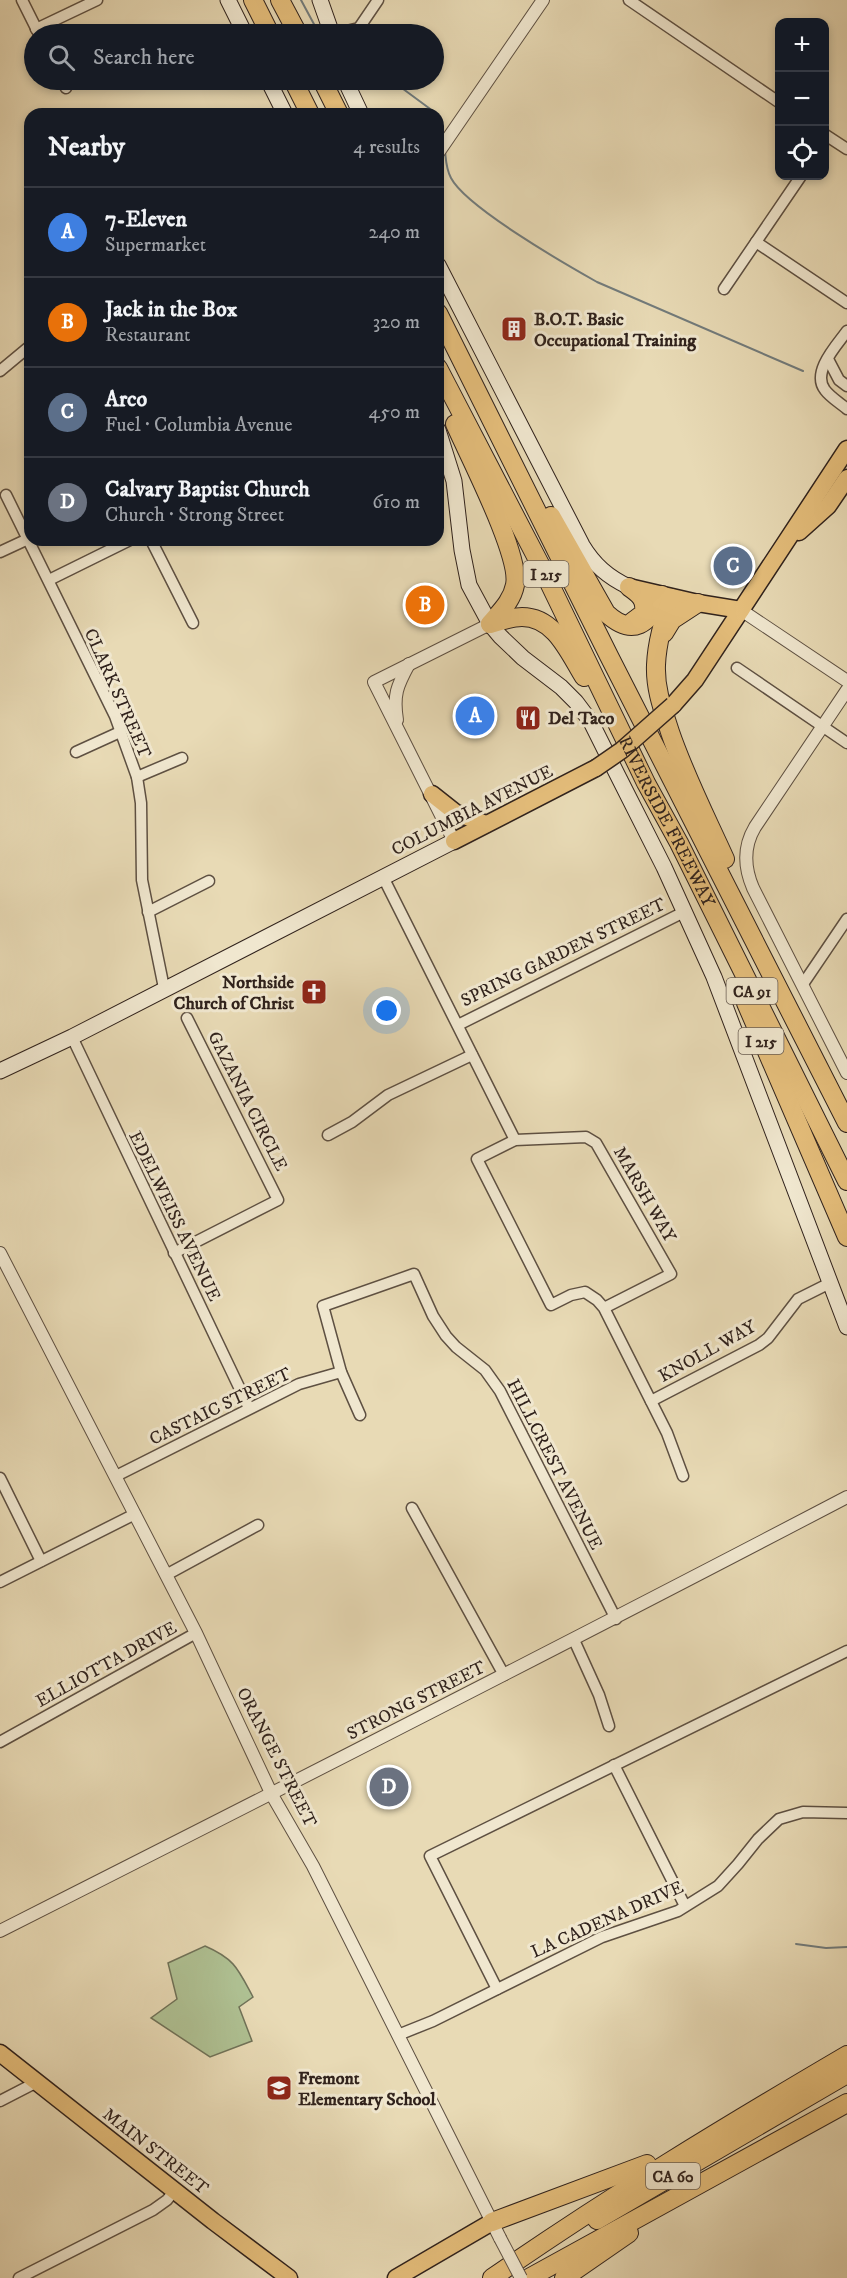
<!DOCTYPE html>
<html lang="en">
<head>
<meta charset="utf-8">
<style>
	body { margin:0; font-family:"IM FELL DW Pica",serif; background:#20242c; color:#f1f3f6 }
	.controls { position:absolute; right:18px; top:18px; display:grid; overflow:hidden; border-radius:12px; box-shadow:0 3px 9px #0003 }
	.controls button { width:54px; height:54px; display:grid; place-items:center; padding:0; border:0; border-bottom:2px solid #363941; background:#171b24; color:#f1f3f6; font:30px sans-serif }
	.you { position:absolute; left:387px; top:1011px; width:21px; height:21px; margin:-15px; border:4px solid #fff; border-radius:50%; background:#1a73e8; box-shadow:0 0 0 9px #1a73e833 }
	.badge { display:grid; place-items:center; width:39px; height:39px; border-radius:50%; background:#c59692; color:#fff; font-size:20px; font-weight:700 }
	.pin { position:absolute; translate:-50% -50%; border:3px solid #fff; box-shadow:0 2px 6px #0006 }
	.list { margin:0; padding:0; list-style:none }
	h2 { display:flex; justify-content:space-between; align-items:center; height:78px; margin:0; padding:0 24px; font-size:26px }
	h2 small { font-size:20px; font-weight:400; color:#9ea1a6 }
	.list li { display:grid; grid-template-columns:39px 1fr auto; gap:18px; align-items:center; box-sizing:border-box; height:90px; padding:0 24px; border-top:2px solid #363941 }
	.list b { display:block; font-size:22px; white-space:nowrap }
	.list p { margin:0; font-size:20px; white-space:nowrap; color:#9ea1a6 }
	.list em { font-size:20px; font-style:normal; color:#9ea1a6 }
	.icon { flex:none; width:33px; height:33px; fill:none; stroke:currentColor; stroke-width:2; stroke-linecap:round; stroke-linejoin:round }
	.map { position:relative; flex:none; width:847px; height:2278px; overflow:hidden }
	.search { position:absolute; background:#171b24; box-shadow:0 3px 9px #0003; left:24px; top:24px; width:420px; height:66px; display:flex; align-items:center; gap:15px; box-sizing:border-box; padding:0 21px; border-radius:33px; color:#9ea1a6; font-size:22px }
	.panel { position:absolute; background:#171b24; box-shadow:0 3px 9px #0003; left:24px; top:108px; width:420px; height:438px; border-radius:18px }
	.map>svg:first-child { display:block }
</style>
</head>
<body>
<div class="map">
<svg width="847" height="2278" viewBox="0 0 847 2278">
	<rect width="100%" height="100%" fill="#e8dab5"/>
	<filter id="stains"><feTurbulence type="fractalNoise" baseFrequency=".00333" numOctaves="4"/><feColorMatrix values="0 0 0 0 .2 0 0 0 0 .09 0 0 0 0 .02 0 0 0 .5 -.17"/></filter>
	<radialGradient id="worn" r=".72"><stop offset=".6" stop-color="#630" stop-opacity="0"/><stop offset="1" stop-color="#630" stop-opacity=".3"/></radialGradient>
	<!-- green -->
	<path fill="#afc193" stroke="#707258" stroke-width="1.5" d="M205,1946C235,1959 238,1969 253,1997L239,2007L252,2041L210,2057L151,2018L177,1999L168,1963Z"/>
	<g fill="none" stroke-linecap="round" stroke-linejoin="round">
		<!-- stream -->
		<g stroke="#727b7b" stroke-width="2">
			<path d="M301,0L315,26"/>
			<path d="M391,80L437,114"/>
			<path d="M438,117L443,133"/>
			<path d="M445,151C446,160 446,169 451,178C466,207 565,264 597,282L803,371"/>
			<path d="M796,1944L826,1948L847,1947"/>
		</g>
		<!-- minor casing -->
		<g stroke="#5e5042" stroke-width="13">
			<g id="minor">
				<path d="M22,0L39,34"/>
				<path d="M629,0L780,103"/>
				<path d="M36,29L97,0"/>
				<path d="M334,34L359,28L378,0"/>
				<path d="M62,80L66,88"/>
				<path d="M824,134L847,149"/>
				<path d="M756,242L847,303"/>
				<path d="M724,289L801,176"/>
				<path d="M847,331C837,345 811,372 825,390C830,397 840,403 847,409"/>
				<path d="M828,359L839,380L847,386"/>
				<path d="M0,371L30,346"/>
				<path d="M6,495L115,716L137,777L141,803L142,880L164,988"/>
				<path d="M151,540L193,623"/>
				<path d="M0,552L28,539"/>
				<path d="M49,580L130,540"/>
				<path d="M737,668L847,743"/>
				<path d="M76,752L120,732"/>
				<path d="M137,777L182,758"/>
				<path d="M383,877L515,1140"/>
				<path d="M148,912L209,881"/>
				<path d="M803,984L847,919"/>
				<path d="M458,1025L684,912"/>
				<path d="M72,1037L249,1408"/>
				<path d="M328,1135L352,1122L388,1095L472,1055"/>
				<path d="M174,1253L278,1200L187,1018"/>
				<path d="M604,1308L671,1274L596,1143L586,1137L515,1140L477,1159L551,1305L571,1295L585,1292L597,1300L604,1308L667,1433L683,1476"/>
				<path d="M651,1401L759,1345L768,1338L798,1299L830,1283"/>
				<path d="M360,1415L341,1372L323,1306L414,1274L433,1316L446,1336L456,1347L485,1370L500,1391L616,1619"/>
				<path d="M116,1476L299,1384L341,1372"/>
				<path d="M0,1478L41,1561"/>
				<path d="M412,1508L504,1675"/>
				<path d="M166,1575L258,1525"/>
				<path d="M0,1582L135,1514"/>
				<path d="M574,1640L599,1695L609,1726"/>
				<path d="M0,1742L196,1633"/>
				<path d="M614,1765L685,1906"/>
				<path d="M497,1989L430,1856L847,1651"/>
				<path d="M398,2035L433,2021L602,1937L678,1911L718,1886L738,1864L758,1839L779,1819L803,1812L847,1813"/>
				<path d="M0,2101L35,2083"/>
				<path d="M19,2278L153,2210L167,2200L175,2190"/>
			</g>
		</g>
		<!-- tertiary casing -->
		<g stroke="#5e5042" stroke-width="14">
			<g id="tertiary">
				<path d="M438,153L543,0"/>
				<path d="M741,610L847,681"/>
				<path d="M847,690L755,827C743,847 744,867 753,888L847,1073"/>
				<path d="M397,720C393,695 397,686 409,664"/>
				<path d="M454,841L374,682L490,624"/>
				<path d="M0,1253L196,1633L272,1795L313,1866L500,2238"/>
				<path d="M0,1931C283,1788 566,1644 847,1497"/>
			</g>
		</g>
		<!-- secondary casing -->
		<g stroke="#30221c" stroke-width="17">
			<g id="secondary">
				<path d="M228,0L245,34"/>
				<path d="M320,0L332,34"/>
				<path d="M268,80L285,114"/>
				<path d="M345,80L361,114"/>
				<path d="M438,265L582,545C594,565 608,577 629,587"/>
				<path d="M438,430L454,481L462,550L469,585L490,624L500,636L523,658L561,687L576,702L591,722L617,774L664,867L714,977L847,1327"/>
				<path d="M0,1071L72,1037L454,841"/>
			</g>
		</g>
		<!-- primary casing -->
		<g stroke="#30221c" stroke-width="19">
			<g id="primary">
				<path d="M799,532L828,506L847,478"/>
				<path d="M629,587L698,603L741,610"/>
				<path d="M673,705L695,680L847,449"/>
				<path d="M432,794L456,813L486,824"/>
				<path d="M454,841L596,768"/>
				<path d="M0,2053L213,2221L289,2278"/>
				<path d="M396,2278L492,2222"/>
			</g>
		</g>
		<!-- motorway casing -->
		<g stroke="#30221c" stroke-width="20">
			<g id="motorway">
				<path d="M253,0L270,34"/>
				<path d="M280,0L298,34"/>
				<path d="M293,80L310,114"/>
				<path d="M322,80L339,114"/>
				<path d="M438,313L609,656L847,1123"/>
				<path id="s1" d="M438,368L542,568L646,783L679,843L847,1181"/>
				<path d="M455,424C469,456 521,556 515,585C512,601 500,612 490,624"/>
				<path d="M551,516L606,613C633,638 650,624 662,595"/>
				<path d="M629,587C639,594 646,599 644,613L632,622"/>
				<path d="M671,598C664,620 657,641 656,665C655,689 663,710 670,732C685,776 706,817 725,859"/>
				<path d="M490,624C500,621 512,617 522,617C555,617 569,653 584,677"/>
				<path d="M664,633L672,620L698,603"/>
				<path d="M746,1003L847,1237"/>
				<path d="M597,2220L847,2074"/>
				<path d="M492,2222L647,2164"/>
				<path d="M492,2278C607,2198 726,2126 847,2055"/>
				<path d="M529,2278L847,2103"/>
				<path d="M564,2278L629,2233"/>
			</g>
		</g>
		<!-- minor -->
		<use href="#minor" stroke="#f0e7cf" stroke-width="10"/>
		<!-- tertiary -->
		<use href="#tertiary" stroke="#f0e7cf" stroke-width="12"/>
		<!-- secondary -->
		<use href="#secondary" stroke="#f0e7cf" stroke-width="15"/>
		<!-- primary -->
		<use href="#primary" stroke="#e4bd7a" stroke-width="16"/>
		<!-- motorway -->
		<use href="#motorway" stroke="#e4bd7a" stroke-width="18"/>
		<!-- tertiary-bridge casing -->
		<g stroke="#5e5042" stroke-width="14" stroke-linecap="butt">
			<path id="tertiary-bridge" d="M500,2238L521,2278"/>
		</g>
		<!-- primary-bridge casing -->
		<g stroke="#30221c" stroke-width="19" stroke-linecap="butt">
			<path id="primary-bridge" d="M596,768L622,750L673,705"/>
		</g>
		<!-- tertiary-bridge -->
		<use href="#tertiary-bridge" stroke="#f0e7cf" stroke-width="12"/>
		<!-- primary-bridge -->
		<use href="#primary-bridge" stroke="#e4bd7a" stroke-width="16"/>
	</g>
	<!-- icons -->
	<defs>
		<g id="building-square" transform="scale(1.35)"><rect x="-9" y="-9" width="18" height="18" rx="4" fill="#8f2418" stroke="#f0e7cf"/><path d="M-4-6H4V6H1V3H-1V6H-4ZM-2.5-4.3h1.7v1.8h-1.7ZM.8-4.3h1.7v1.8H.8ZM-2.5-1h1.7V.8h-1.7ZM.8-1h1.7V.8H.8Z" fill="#fff"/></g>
		<g id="restaurant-square" transform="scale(1.35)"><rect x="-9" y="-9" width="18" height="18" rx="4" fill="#8f2418" stroke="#f0e7cf"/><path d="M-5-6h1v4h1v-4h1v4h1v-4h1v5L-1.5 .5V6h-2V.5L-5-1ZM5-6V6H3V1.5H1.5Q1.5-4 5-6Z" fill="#fff"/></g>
		<g id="church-square" transform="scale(1.35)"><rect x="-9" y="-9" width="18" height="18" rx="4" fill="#8f2418" stroke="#f0e7cf"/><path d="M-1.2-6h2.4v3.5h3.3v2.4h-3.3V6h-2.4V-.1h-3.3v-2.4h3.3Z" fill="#fff"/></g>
		<g id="school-square" transform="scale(1.35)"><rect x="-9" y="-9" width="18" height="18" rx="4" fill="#8f2418" stroke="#f0e7cf"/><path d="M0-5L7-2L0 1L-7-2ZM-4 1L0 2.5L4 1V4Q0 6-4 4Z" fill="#fff"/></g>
	</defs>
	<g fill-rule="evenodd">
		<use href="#building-square" x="514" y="329"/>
		<use href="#restaurant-square" x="528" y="718"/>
		<use href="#church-square" x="314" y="992"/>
		<use href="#school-square" x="279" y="2088"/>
	</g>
	<g text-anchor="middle" stroke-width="6" stroke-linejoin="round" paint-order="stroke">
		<!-- shield labels -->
		<g fill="#f0e7cf" stroke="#6a5d52" stroke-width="1.5">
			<rect x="523.5" y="561" width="45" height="26" rx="4.5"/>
			<rect x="726.5" y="978" width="51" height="26" rx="4.5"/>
			<rect x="738.5" y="1028" width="45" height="26" rx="4.5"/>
			<rect x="646" y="2163" width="54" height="26" rx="4.5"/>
		</g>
		<g font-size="16" font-weight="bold" fill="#30221c">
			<text x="546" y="580">I 215</text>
			<text x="752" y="997">CA 91</text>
			<text x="761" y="1047">I 215</text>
			<text x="673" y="2182">CA 60</text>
		</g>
		<!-- poi labels -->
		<g font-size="18" font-weight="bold" fill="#30221c" stroke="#f0e7cf" text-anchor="start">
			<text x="534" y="325">B.O.T. Basic<tspan x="534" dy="21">Occupational Training</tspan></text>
			<text x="548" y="724">Del Taco</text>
			<text x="294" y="988" text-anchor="end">Northside<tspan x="294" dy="21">Church of Christ</tspan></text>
			<text x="298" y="2084">Fremont<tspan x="298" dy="21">Elementary School</tspan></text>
		</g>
		<!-- street labels -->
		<g font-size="18" fill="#30221c" stroke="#f0e7cf">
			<text transform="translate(118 693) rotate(66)" y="6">CLARK STREET</text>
			<text transform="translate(472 810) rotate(-27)" y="6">COLUMBIA AVENUE</text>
			<text dy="6" stroke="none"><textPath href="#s1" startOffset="508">RIVERSIDE FREEWAY</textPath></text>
			<text transform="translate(563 952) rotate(-26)" y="6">SPRING GARDEN STREET</text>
			<text transform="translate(248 1101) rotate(63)" y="6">GAZANIA CIRCLE</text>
			<text transform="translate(645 1194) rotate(60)" y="6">MARSH WAY</text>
			<text transform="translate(175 1216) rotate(64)" y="6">EDELWEISS AVENUE</text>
			<text transform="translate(707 1351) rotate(-29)" y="6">KNOLL WAY</text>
			<text transform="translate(220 1406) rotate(-26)" y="6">CASTAIC STREET</text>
			<text transform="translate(555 1464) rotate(63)" y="6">HILLCREST AVENUE</text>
			<text transform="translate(106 1664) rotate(-29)" y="6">ELLIOTTA DRIVE</text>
			<text transform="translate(416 1700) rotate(-27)" y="6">STRONG STREET</text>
			<text transform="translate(277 1757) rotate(63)" y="6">ORANGE STREET</text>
			<text transform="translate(607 1919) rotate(-24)" y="6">LA CADENA DRIVE</text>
			<text transform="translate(156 2151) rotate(38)" y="6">MAIN STREET</text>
		</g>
	</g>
	<rect width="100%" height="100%" filter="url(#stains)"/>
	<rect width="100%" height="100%" fill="url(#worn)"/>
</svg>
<div class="controls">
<button>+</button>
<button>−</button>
<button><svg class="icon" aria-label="locate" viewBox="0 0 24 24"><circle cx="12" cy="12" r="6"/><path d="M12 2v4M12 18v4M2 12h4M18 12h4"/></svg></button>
</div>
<div class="you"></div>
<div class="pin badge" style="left:475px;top:716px;background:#3f7fe0">A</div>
<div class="pin badge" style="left:425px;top:605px;background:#e8710a">B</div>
<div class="pin badge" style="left:733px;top:566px;background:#5c6f8a">C</div>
<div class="pin badge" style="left:389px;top:1787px;background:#6b7280">D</div>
<div class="search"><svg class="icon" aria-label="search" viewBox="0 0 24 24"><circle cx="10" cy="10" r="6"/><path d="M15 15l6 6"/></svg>Search here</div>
<section class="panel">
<h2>Nearby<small>4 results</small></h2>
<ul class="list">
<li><span class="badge" style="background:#3f7fe0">A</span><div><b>7-Eleven</b><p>Supermarket</p></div><em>240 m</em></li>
<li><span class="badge" style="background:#e8710a">B</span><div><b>Jack in the Box</b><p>Restaurant</p></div><em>320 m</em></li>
<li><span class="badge" style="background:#5c6f8a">C</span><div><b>Arco</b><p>Fuel · Columbia Avenue</p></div><em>450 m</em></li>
<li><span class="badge" style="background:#6b7280">D</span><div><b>Calvary Baptist Church</b><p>Church · Strong Street</p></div><em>610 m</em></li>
</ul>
</section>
</div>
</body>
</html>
